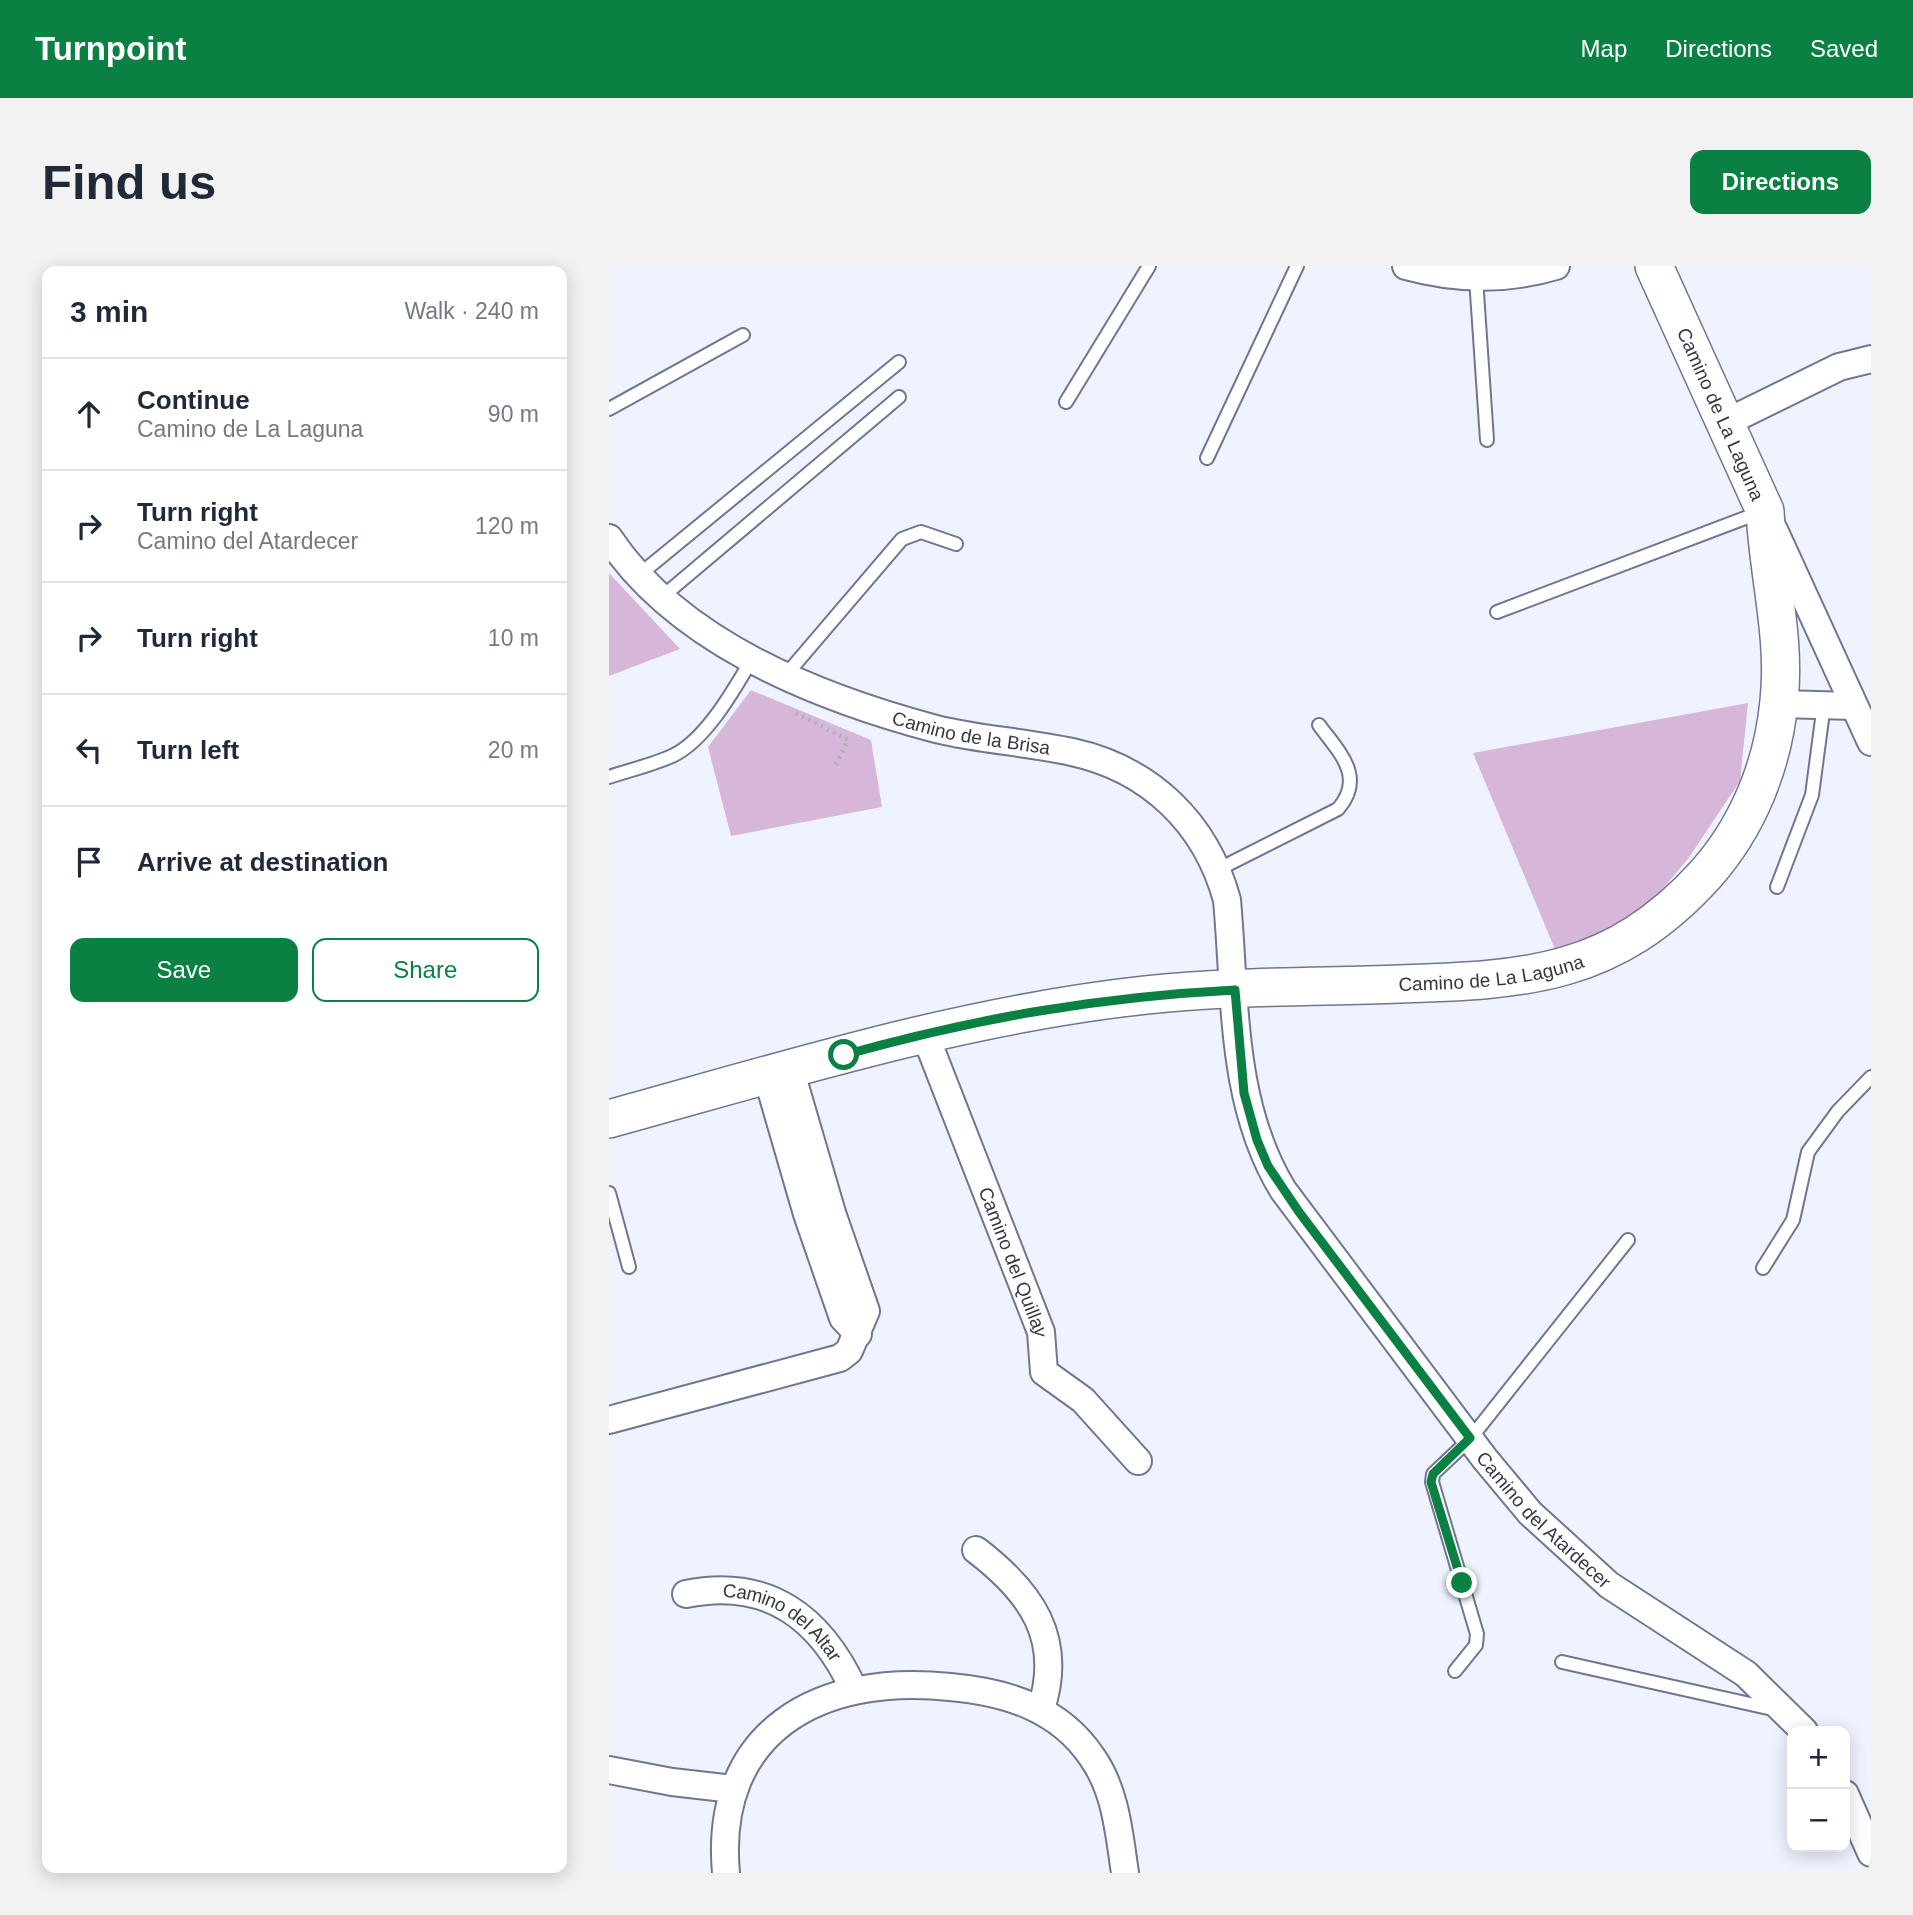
<!DOCTYPE html>
<html lang="en">
<head>
<meta charset="utf-8">
<style>
	body { margin:0; font-family:Arial,sans-serif; background:#f2f2f3; color:#1f2937 }
	.controls { position:absolute; right:21px; bottom:21px; display:grid; overflow:hidden; border-radius:14px; box-shadow:0 4px 18px #0003 }
	.controls button { width:63px; height:63px; display:grid; place-items:center; padding:0; border:0; border-bottom:2px solid #e0e1e3; background:#fff; color:#1f2937; font:35px sans-serif }
	.stop { position:absolute; width:21px; height:21px; margin:-16px; border:5px solid #0b8043; border-radius:50%; background:#fff }
	.stop.end { background:#0b8043; border-color:#fff; box-shadow:0 2px 7px #0008 }
	.list { margin:0; padding:0; list-style:none }
	h2 { display:flex; justify-content:space-between; align-items:center; height:91px; margin:0; padding:0 28px; font-size:30px }
	h2 small { font-size:23px; font-weight:400; color:#747a83 }
	.list li { display:grid; grid-template-columns:46px 1fr auto; gap:21px; align-items:center; box-sizing:border-box; height:112px; padding:0 28px; border-top:2px solid #e0e1e3 }
	.list b { display:block; font-size:26px; white-space:nowrap }
	.list p { margin:0; font-size:23px; white-space:nowrap; color:#747a83 }
	.list em { font-size:23px; font-style:normal; color:#747a83 }
	.actions { display:flex; gap:14px; padding:21px 28px }
	.actions a { flex:1; padding:16px 0; border:2px solid #0b8043; border-radius:14px; text-align:center; font-size:24px; color:#0b8043 }
	.actions .main { background:#0b8043; color:#fff }
	.icon { flex:none; width:38px; height:38px; fill:none; stroke:currentColor; stroke-width:2; stroke-linecap:round; stroke-linejoin:round }
	.map { position:relative; flex:none; width:1262px; height:1607px; overflow:hidden; border-radius:14px }
	header { display:flex; align-items:center; gap:42px; box-sizing:border-box; height:98px; padding:0 35px; background:#0b8043; color:#fff }
	header strong { font-size:33px }
	nav { display:flex; gap:38px; margin-inline-start:auto; font-size:24px }
	.intro { display:flex; align-items:center; justify-content:space-between; box-sizing:border-box; height:168px; padding:0 42px }
	h1 { margin:0; font-size:49px }
	.button { padding:18px 32px; border-radius:14px; background:#0b8043; color:#fff; font-size:24px; font-weight:700 }
	main { display:flex; gap:42px; padding:0 42px }
	aside { flex:1; background:#fff; border-radius:14px; box-shadow:0 4px 18px #0003 }
	.map>svg:first-child { display:block }
</style>
</head>
<body>
<header>
<strong>Turnpoint</strong>
<nav><a>Map</a><a>Directions</a><a>Saved</a></nav>
</header>
<div class="intro"><h1>Find us</h1><a class="button">Directions</a></div>
<main>
<aside>
<h2>3 min<small>Walk · 240 m</small></h2>
<ul class="list">
<li><svg class="icon" aria-label="ahead" viewBox="0 0 24 24"><path d="M12 20V5M6 11l6-6 6 6"/></svg><div><b>Continue</b><p>Camino de La Laguna</p></div><em>90 m</em></li>
<li><svg class="icon" aria-label="right" viewBox="0 0 24 24"><path d="M7 20v-9h11M14 6l5 5-5 5"/></svg><div><b>Turn right</b><p>Camino del Atardecer</p></div><em>120 m</em></li>
<li><svg class="icon" aria-label="right" viewBox="0 0 24 24"><path d="M7 20v-9h11M14 6l5 5-5 5"/></svg><div><b>Turn right</b></div><em>10 m</em></li>
<li><svg class="icon" aria-label="left" viewBox="0 0 24 24"><path d="M17 20v-9H6M10 6l-5 5 5 5"/></svg><div><b>Turn left</b></div><em>20 m</em></li>
<li><svg class="icon" aria-label="arrive" viewBox="0 0 24 24"><path d="M6 21V4h12l-3 4 3 4H6"/></svg><div><b>Arrive at destination</b></div></li>
</ul>
<div class="actions"><a class="main">Save</a><a>Share</a></div>
</aside>
<div class="map">
<svg width="1262" height="1607" viewBox="0 0 1262 1607">
	<rect width="100%" height="100%" fill="#eff3ff"/>
	<!-- green -->
	<g fill="#d7b7d9">
		<path d="M0,307L71,383L0,410Z"/>
		<path d="M142,424L262,474L273,541L122,570L99,481Z"/>
		<path d="M1139,437L1131,515L1079,593L1039,640L948,688L864,487Z"/>
	</g>
	<g fill="none" stroke-linecap="round" stroke-linejoin="round">
		<!-- lane casing -->
		<g stroke="#707691" stroke-width="16">
			<g id="lane">
				<path d="M867,12L878,174"/>
				<path d="M457,136L540,0"/>
				<path d="M0,143L134,69"/>
				<path d="M598,192L688,0"/>
				<path d="M30,309L290,96"/>
				<path d="M53,331L290,131"/>
				<path d="M888,346L1152,246"/>
				<path d="M176,410L293,273L312,266L347,278"/>
				<path d="M0,511C21,504 43,499 63,490C96,475 125,424 143,393"/>
				<path d="M608,604L729,543C757,511 730,486 710,459"/>
				<path d="M1168,621L1203,529L1215,438"/>
				<path d="M0,927L20,1001"/>
				<path d="M1154,1002L1184,954L1199,886L1229,845L1262,811"/>
				<path d="M953,1396L1168,1444"/>
				<path d="M846,1405L867,1379L868,1368L823,1216L824,1208L861,1173L1019,974"/>
			</g>
		</g>
		<!-- street casing -->
		<g stroke="#707691" stroke-width="30">
			<g id="street">
				<path d="M797,0C848,14 897,15 947,0"/>
				<path d="M1116,157L1230,101L1262,93"/>
				<path d="M1165,264L1262,476"/>
				<path id="s1" d="M0,272C70,377 210,432 327,463C371,474 418,476 463,486C541,503 597,557 618,634C627,733 621,837 674,924L876,1193L921,1247L1000,1319L1137,1408L1195,1465"/>
				<path d="M1170,438L1245,440"/>
				<path id="s2" d="M315,766L432,1066L435,1106L474,1134L529,1195"/>
				<path d="M158,810L198,948L234,1052L249,1068"/>
				<path d="M0,1154L231,1092L240,1085L257,1045L223,947L181,803"/>
				<path d="M367,1284C422,1326 455,1372 432,1443"/>
				<path id="s3" d="M77,1328C159,1311 212,1352 245,1424"/>
				<path d="M0,1504L63,1516L124,1523"/>
				<path d="M1236,1528L1262,1587"/>
				<path d="M117,1607C104,1464 212,1407 341,1421C397,1426 450,1442 483,1491C507,1525 510,1567 516,1607"/>
			</g>
		</g>
		<!-- secondary casing -->
		<g stroke="#707691" stroke-width="40">
			<g id="secondary">
				<path id="s4" d="M0,853C178,804 353,749 537,729C620,720 706,721 790,718C917,714 1004,710 1096,609C1139,561 1164,499 1170,435C1177,371 1159,309 1156,245L1045,0"/>
			</g>
		</g>
		<!-- path -->
		<path stroke="#acb0bb" stroke-width="4.5" stroke-dasharray="2 5" stroke-linecap="butt" d="M187,447L239,474L226,500"/>
		<!-- lane -->
		<use href="#lane" stroke="#fff" stroke-width="12"/>
		<!-- street -->
		<use href="#street" stroke="#fff" stroke-width="26"/>
		<!-- secondary -->
		<use href="#secondary" stroke="#fff" stroke-width="37"/>
	</g>
	<g fill="none" stroke-linecap="round" stroke-linejoin="round">
		<!-- route -->
		<path stroke="#0b8043" stroke-width="9" d="M235,789C368,752 488,731 626,724L635,827L648,874L659,900L690,946L861,1172L824,1208L822,1216L853,1317"/>
	</g>
	<g text-anchor="middle" stroke-width="5" stroke-linejoin="round" paint-order="stroke">
		<!-- street labels -->
		<g font-size="19" fill="#353843" stroke="#fff">
			<text transform="translate(1112 148) rotate(66)" y="7">Camino de La Laguna</text>
			<text dy="7" stroke="none"><textPath href="#s1" startOffset="422">Camino de la Brisa</textPath></text>
			<text dy="7" stroke="none"><textPath href="#s4" startOffset="898">Camino de La Laguna</textPath></text>
			<text dy="7" stroke="none"><textPath href="#s2" startOffset="247">Camino del Quillay</textPath></text>
			<text dy="7" stroke="none"><textPath href="#s1" startOffset="1470">Camino del Atardecer</textPath></text>
			<text dy="7" stroke="none"><textPath href="#s3" startOffset="107">Camino del Altar</textPath></text>
		</g>
	</g>
</svg>
<div class="controls">
<button>+</button>
<button>−</button>
</div>
<div class="stop" style="left:235px;top:789px"></div>
<div class="stop end" style="left:853px;top:1317px"></div>
</div>
</main>
</body>
</html>
